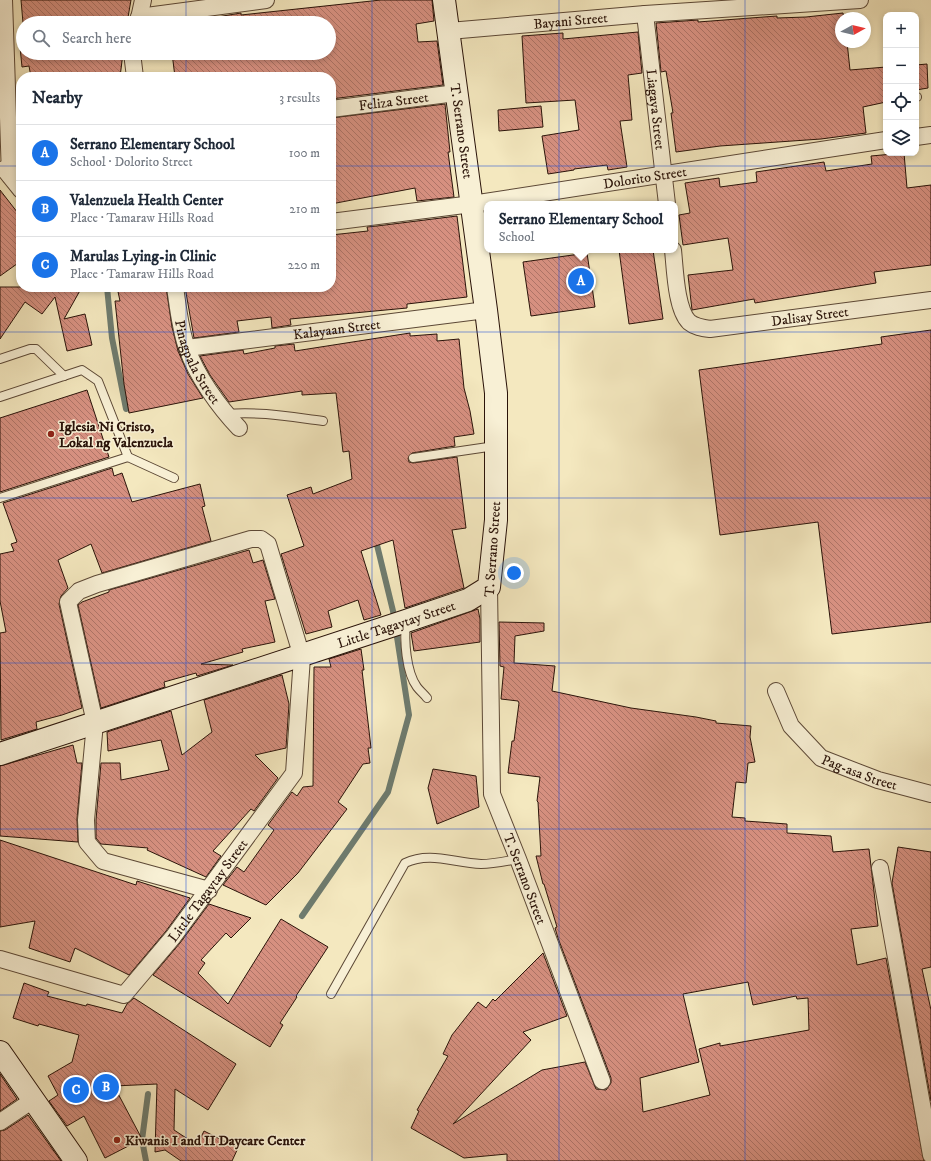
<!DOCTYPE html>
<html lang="en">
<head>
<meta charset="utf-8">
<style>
	body { margin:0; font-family:"IM FELL DW Pica",serif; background:#f2f2f3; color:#1f2937 }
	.controls { position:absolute; right:12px; top:12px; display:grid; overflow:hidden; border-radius:8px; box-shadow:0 2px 6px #0003 }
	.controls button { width:36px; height:36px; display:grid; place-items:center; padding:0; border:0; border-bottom:1px solid #e0e1e3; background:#fff; color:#1f2937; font:20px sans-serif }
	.compass { position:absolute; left:835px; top:12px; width:36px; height:36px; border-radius:50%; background:#fff; box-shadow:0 2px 6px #0003; rotate:82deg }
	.you { position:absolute; left:514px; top:573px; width:14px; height:14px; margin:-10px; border:3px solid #fff; border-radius:50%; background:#1a73e8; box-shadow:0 0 0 6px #1a73e833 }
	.badge { display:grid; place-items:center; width:26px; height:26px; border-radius:50%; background:#1a73e8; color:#fff; font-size:13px; font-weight:700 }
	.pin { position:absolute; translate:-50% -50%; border:2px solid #fff; box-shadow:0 1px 4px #0006 }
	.popup { position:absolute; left:484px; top:201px; width:194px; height:52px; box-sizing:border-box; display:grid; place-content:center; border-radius:8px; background:#fff; filter:drop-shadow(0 1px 3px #0005); font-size:13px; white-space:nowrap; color:#747a83 }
	.popup b { font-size:15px; color:#1f2937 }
	.popup::after { content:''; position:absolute; left:50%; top:100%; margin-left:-8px; border:8px solid transparent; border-top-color:#fff }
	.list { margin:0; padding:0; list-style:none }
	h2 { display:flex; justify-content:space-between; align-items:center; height:52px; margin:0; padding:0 16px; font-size:17px }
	h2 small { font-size:13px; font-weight:400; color:#747a83 }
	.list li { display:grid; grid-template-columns:26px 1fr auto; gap:12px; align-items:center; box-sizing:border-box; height:56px; padding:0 16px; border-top:1px solid #e0e1e3 }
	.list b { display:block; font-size:15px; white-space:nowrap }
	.list p { margin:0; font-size:13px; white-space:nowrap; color:#747a83 }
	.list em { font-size:13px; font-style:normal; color:#747a83 }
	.icon { flex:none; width:22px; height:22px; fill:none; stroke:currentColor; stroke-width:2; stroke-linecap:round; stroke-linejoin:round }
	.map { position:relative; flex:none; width:931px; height:1161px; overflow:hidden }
	.search { position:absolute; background:#fff; box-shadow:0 2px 6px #0003; left:16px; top:16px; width:320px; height:44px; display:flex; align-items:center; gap:10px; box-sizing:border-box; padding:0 14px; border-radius:22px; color:#747a83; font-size:15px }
	.panel { position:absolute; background:#fff; box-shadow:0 2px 6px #0003; left:16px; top:72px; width:320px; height:220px; border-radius:16px }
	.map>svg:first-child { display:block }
</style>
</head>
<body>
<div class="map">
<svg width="931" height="1161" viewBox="0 0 931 1161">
	<defs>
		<pattern id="building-back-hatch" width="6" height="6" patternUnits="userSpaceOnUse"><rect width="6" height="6" fill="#d69080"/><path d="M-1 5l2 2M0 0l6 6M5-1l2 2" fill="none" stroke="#ae7467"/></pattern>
	</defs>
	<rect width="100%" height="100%" fill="#f4e8bf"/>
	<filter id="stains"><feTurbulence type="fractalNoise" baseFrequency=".005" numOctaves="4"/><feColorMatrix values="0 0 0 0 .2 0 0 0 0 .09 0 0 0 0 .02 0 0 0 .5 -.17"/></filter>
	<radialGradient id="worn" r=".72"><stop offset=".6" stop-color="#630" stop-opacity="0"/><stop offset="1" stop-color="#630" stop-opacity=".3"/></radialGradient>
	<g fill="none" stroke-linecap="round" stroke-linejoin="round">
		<!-- stream -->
		<g stroke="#6e7b6e" stroke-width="6">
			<path d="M107,287L112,338L126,409"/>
			<path d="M302,916L388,792L409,715L393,611L377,545"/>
			<path d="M146,1161L142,1140L148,1094"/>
		</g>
	</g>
	<!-- building -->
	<g fill="url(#building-back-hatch)" stroke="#2a1309" fill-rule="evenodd">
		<path d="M21,0H131L127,23H23Z"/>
		<path d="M381,0H432L434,21L416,24L418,42L437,41L443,85L331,99V77H314V74L288,77H175L172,53H329V23H181L241,13V15Z"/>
		<path d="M843,13L844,18H841V42H847L850,70L886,67V102L863,107L866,133L821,139L720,146L676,152L671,113H673L666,71L661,72L656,23L698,20V22L777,16V18L806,17Z"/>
		<path d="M638,32L642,73L628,75L632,120L620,121L627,167L608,170L607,165L574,169V170L548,174L542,136L579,130L575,100L526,103L522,36L563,33V39Z"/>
		<path d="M20,47H23V53H123L120,77H31L29,66L22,67Z"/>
		<path d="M927,64L928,88L916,90V65Z"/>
		<path d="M445,104L450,152H448L454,197L417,201L415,188L331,204V118Z"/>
		<path d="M541,106L543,127L499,131L498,110Z"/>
		<path d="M904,153L907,188L931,185V265L874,272L876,283L755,303L754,299L692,310L688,275L733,270L728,238L683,245L679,215L690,213L685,183L719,178L720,187L757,182L756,172L824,162L826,171L872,164L871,156Z"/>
		<path d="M0,190L21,217V261L0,276Z"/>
		<path d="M457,216L467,297L407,304V308L290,319L291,325L272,328L271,317L237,321L239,332L194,338L185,287H331V235L368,231L367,227L377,226Z"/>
		<path d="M619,250H653L663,319L629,324Z"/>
		<path d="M587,253L595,307L531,316L523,262Z"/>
		<path d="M0,287H82L64,319L85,314L92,345L67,351L55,297L42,314L25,302L0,339Z"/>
		<path d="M117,287H166L172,327L178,351L188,374L203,398L129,413L124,384L115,301H120Z"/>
		<path d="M931,330V622L832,634L818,522L720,535L699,370L882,344L881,337Z"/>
		<path d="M410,333V336L437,334V341L459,339L464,388L470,411L474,434L454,437L455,446L412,453L408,458L409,462L413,463L457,457L466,528L452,530L464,588L405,608L393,540L361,551L381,615L364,620L358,600L328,611L332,627L306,634L281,554L304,546L287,495L311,487L313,494L352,479L349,451L343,452L336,393L302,395V391L229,402L210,375L200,356L243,350L244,354L275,348V346L294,344L295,351Z"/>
		<path d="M87,390L109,457L0,492V418Z"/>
		<path d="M112,468L114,476L122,473L132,502L200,484L205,506L202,507L211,541L102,573L91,544L58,560L68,588L61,596L59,604L82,708L62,715L36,722L37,729L1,740L0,633L6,632L0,601V554L14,551L11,544L17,542L3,503Z"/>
		<path d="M249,550L253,563L263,560L275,599L265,601L275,642L242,649L243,652L201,664L233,665L197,676L196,673L164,682L165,687L101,708L78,605L82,602L109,592V590Z"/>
		<path d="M478,609L480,619V642L414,651L411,633Z"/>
		<path d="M499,622L544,623V631L515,636L514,663L555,666L552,691L631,708L696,717L716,721V723L751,726L750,737L755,762L748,763L746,783L736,782L732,817L745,818V821L787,824V833L831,836L833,852L869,849L878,926L851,929L857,965L886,958L924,1161H507V1154L464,1158L411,1128L419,1111L417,1110L448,1056L443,1054L452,1035L478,1002L486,1008L493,999L495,1001L543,953L567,1016L523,1032L531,1040L453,1124L542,1070L585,1062L596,1089L606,1090L611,1083V1078L558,938L555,928L557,927L544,884H543L536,856H541L538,802L537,801L540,777L508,773L512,741H514L519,703L518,701L501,699L504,667L500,666ZM748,982L753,1005L796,996L797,999L808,998L809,1030L720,1046V1043L699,1049L710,1095L643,1112L640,1078L699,1062L683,994Z"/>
		<path d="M361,649L364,670H362L371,748H368L370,763L363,764L338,802L347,809L298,873L266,905L223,885L237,867L244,872L274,830L268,825L292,792L297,796L303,787L313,786L314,667H331L329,659Z"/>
		<path d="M282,675L289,704L286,748L255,755L278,778L254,811L251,809L213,851L221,856L206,877L147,850L148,848L101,844L96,838V820L101,763H120L121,780L169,770L161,740L108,751L107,732L171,711L182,755L212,732L204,700Z"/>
		<path d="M73,745L77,763H82L77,819L78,842L0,836V766Z"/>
		<path d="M433,769L476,776L479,807L437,824L428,788Z"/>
		<path d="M0,840L136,885L137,881L190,898L166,931L129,975L75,948L70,962L29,948L35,921L0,927Z"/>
		<path d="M898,847L931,852V967L922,969L931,1010V1101L892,883Z"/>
		<path d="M209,904L251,918L231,938L226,933L201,960L205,963L198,973L228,1004L281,919L328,947L296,996L297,997L280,1023L283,1025L270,1047L153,975L180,943Z"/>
		<path d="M24,983L49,992L47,996L86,1006L87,1004L122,1013L127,1004L134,998L236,1064L208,1110L175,1089L174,1130L197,1145L204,1131L238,1148L232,1161H181L165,1150L155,1152L157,1084L114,1086L142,1139L105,1158L84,1116L67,1126L49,1101L58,1095L48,1076L72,1062L79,1035L39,1024L38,1026L13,1018Z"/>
		<path d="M0,1074L17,1099L0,1111Z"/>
		<path d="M28,1115L61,1161H0V1131L5,1130Z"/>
	</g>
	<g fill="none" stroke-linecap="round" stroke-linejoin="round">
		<!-- lane casing -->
		<g stroke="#5c4836" stroke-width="10">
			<g id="lane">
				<path d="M916,97H917"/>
				<path d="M0,359L30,349H36L64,376"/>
				<path d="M0,397L82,370L98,381L128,457L174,478"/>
				<path d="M227,414C258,411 291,417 323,421"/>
				<path d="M413,458L495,446"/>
				<path d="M0,498L128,457"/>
				<path d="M406,622C404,640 406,672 417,687C420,691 424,694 427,698"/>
				<path d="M331,994L405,863C430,851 454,863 481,864C494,864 506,861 518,859"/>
			</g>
		</g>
		<!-- street casing -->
		<g stroke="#5c4836" stroke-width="18">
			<g id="street">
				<path d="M4,0L10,176"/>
				<path id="s1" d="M645,14L667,204"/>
				<path d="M139,17L266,0"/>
				<path d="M138,23L143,0"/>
				<path id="s2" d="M449,31L645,14L860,0"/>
				<path d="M132,53L135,77"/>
				<path id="s3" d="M331,109L456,93"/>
				<path d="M916,137L931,135"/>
				<path d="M4,169L21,190"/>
				<path id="s4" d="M331,222L472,204L886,140"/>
				<path id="s5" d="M673,250C675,269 676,309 689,322C695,327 702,328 710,329L931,300"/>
				<path id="s6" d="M175,287C178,307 180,329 187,348C196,375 219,407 239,428"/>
				<path id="s7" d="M187,348L486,310"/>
				<path id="s8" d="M489,587L492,794L518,859L602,1081"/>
				<path id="s9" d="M776,691L791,726L821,758L878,780L931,794"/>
				<path d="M880,868L931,1155"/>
				<path id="s10" d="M0,959L124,995L173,937L294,773L302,657L268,544L261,539H251L97,584L79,591L68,602L95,723L86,820L87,842L103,861L209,890"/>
				<path d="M0,1122L33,1100"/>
			</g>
		</g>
		<!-- secondary casing -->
		<g stroke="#2a1309" stroke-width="24">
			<g id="secondary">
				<path id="s11" d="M0,754L406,621L468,600L489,587L496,520V393L486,310L444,0"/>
				<path d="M0,1052L76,1161"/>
			</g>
		</g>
		<!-- lane -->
		<use href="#lane" stroke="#f8f0d5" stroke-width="8"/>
		<!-- street -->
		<use href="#street" stroke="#f8f0d5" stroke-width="16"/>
		<!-- secondary -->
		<use href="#secondary" stroke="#f8f0d5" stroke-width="22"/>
	</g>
	<!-- grid -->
	<path fill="none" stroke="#1d4ed8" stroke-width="1" stroke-opacity="0.55" d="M186,0V23M372,0V1161M559,0V1161M745,0V1161M186,53V77M0,166H21M331,166H931M186,287V1161M0,332H931M0,498H931M0,663H931M0,829H931M0,995H931"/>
	<!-- markers -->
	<g fill="#8f2418" stroke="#f8f0d5" stroke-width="1.5">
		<circle cx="51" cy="434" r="4"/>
		<circle cx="117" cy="1140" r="4"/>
	</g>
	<g text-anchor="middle" stroke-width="3" stroke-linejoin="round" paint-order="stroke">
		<!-- street labels -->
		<g font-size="14" fill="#2a1309" stroke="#f8f0d5">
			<text dy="5" stroke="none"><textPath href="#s2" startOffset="122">Bayani Street</textPath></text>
			<text dy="5" stroke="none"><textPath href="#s3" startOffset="63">Feliza Street</textPath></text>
			<text dy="5" stroke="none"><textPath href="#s1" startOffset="96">Liagaya Street</textPath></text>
			<text transform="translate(462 131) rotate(82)" y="5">T. Serrano Street</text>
			<text dy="5" stroke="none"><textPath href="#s4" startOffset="317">Dolorito Street</textPath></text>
			<text dy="5" stroke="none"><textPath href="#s5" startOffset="198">Dalisay Street</textPath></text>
			<text dy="5" stroke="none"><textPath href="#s7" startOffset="151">Kalayaan Street</textPath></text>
			<text dy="5" stroke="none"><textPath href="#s6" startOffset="79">Pinagpala Street</textPath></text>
			<text transform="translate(492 549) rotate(-86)" y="5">T. Serrano Street</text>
			<text dy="5" stroke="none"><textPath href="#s11" startOffset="417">Little Tagaytay Street</textPath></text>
			<text dy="5" stroke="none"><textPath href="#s9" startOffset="123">Pag-asa Street</textPath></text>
			<text dy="5" stroke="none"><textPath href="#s8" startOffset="298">T. Serrano Street</textPath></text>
			<text dy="5" stroke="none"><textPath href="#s10" startOffset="263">Little Tagaytay Street</textPath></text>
		</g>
		<!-- poi labels -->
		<g font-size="14" font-weight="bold" fill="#2a1309" stroke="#f8f0d5" text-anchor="start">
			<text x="59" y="431">Iglesia Ni Cristo,<tspan x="59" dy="16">Lokal ng Valenzuela</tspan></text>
			<text x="125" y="1145">Kiwanis I and II Daycare Center</text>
		</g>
	</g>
	<rect width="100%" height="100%" filter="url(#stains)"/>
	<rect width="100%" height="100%" fill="url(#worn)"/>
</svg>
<div class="controls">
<button>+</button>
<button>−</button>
<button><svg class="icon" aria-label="locate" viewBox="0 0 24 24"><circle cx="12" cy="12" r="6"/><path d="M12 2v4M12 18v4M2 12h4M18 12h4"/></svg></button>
<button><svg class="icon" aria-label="layers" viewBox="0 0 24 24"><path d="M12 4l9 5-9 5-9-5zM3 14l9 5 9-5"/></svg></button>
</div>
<svg class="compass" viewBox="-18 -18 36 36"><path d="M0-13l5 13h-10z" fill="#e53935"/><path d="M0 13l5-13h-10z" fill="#747a83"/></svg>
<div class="you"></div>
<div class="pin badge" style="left:581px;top:281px">A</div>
<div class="popup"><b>Serrano Elementary School</b>School</div>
<div class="pin badge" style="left:106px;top:1087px">B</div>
<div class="pin badge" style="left:76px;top:1090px">C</div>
<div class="search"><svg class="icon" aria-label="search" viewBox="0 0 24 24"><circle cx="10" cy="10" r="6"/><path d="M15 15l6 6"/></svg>Search here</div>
<section class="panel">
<h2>Nearby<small>3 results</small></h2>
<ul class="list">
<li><span class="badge">A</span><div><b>Serrano Elementary School</b><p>School · Dolorito Street</p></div><em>100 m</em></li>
<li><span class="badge">B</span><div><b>Valenzuela Health Center</b><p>Place · Tamaraw Hills Road</p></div><em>210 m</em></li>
<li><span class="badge">C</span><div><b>Marulas Lying-in Clinic</b><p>Place · Tamaraw Hills Road</p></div><em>220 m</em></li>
</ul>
</section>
</div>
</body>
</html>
